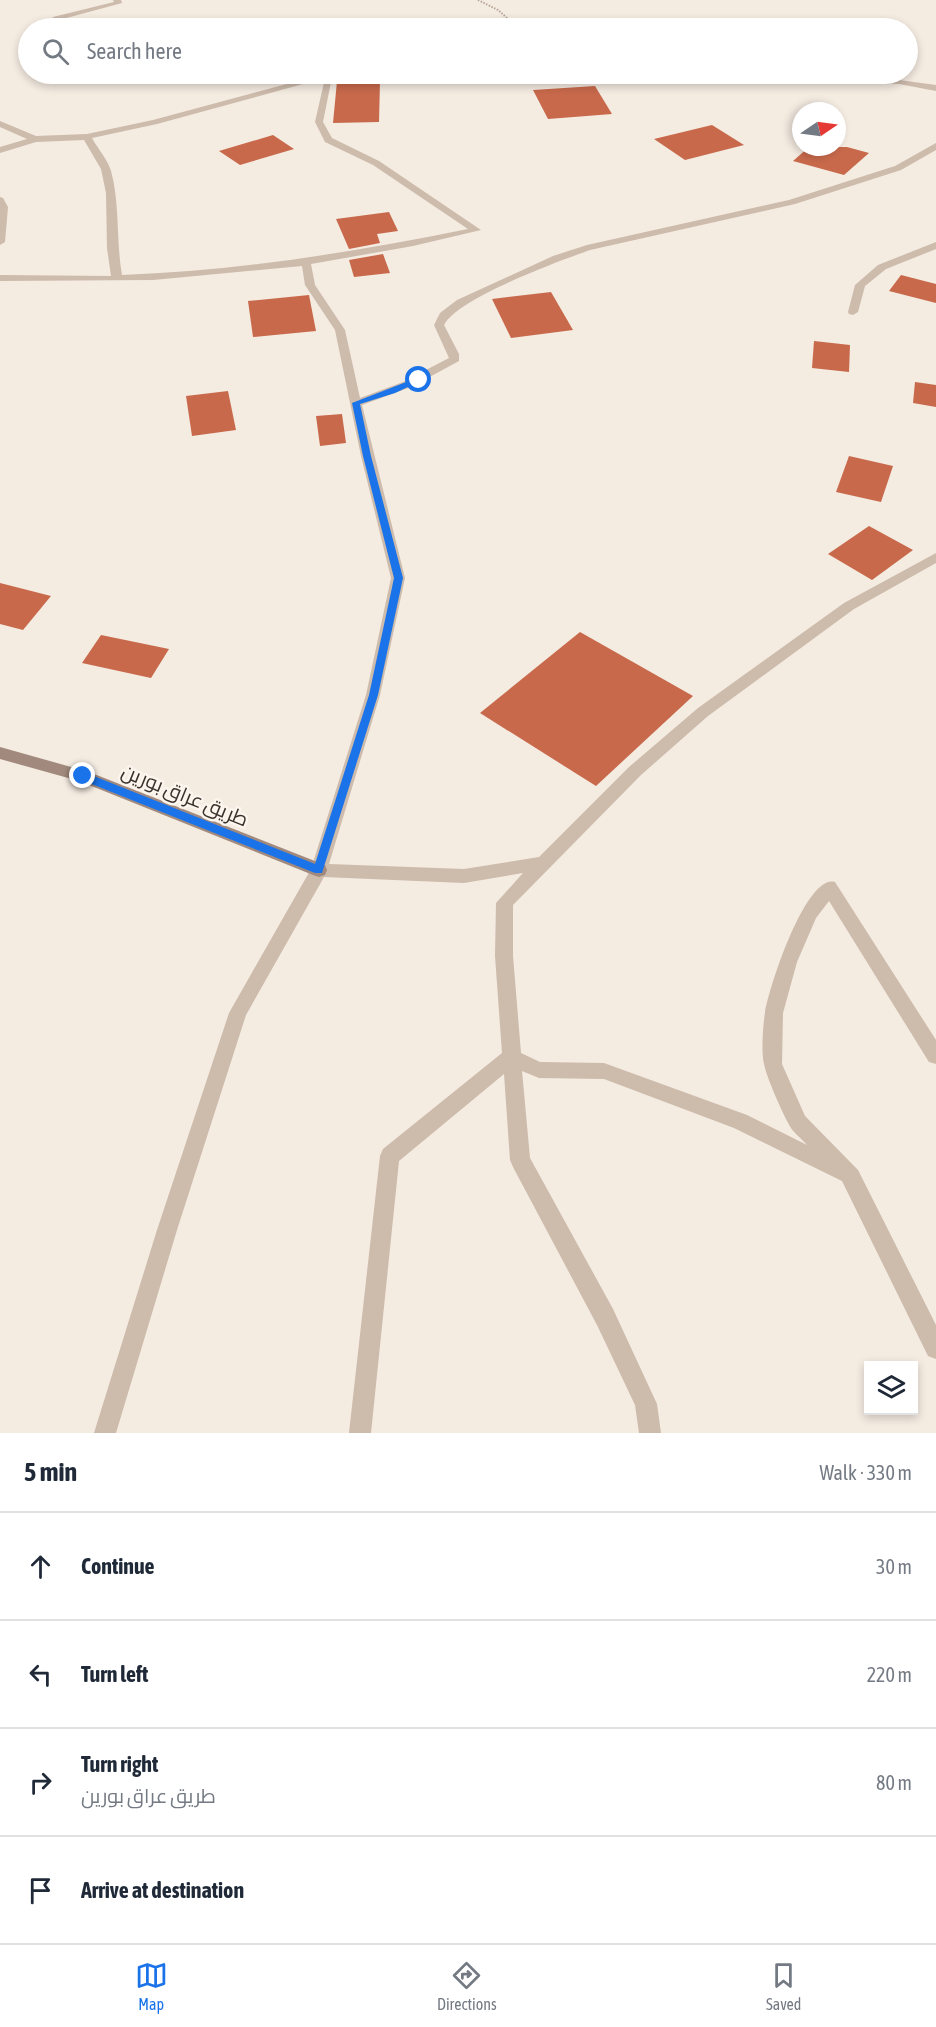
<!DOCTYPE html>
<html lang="en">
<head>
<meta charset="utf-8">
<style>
	body { margin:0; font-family:"Asap Condensed",Cairo,sans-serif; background:#f2f2f3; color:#1f2937 }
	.controls { position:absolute; right:18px; bottom:18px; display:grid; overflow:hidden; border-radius:0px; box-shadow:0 3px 9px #0003 }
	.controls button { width:54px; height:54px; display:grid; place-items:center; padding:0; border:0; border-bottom:2px solid #e0e1e3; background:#fff; color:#1f2937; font:30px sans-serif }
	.compass { position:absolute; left:792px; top:102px; width:54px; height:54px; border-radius:50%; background:#fff; box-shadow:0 3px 9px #0003; rotate:77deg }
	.stop { position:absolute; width:18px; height:18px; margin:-14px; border:4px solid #1a73e8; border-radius:50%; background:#fff }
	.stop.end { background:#1a73e8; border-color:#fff; box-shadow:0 2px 6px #0008 }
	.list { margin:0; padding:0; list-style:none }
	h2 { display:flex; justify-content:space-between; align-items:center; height:78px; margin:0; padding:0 24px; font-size:26px }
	h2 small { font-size:20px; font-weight:400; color:#747a83 }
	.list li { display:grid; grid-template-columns:39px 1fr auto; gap:18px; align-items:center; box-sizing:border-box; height:108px; padding:0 24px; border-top:2px solid #e0e1e3 }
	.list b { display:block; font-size:22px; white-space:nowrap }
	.list p { margin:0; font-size:20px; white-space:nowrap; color:#747a83 }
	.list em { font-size:20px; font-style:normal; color:#747a83 }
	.icon { flex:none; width:33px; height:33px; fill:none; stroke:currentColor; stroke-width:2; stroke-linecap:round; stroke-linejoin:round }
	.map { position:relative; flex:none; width:936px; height:1433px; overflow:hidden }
	.search { position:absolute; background:#fff; box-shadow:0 3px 9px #0003; left:18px; right:18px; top:18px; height:66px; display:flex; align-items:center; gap:15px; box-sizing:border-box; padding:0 21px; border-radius:33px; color:#747a83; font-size:22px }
	.sheet { height:510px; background:#fff }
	nav { display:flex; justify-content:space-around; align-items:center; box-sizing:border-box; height:84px; border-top:2px solid #e0e1e3; background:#fff; font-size:16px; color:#747a83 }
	nav a { display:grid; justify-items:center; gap:3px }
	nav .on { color:#1a73e8 }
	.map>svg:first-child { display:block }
</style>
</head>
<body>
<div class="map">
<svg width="936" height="1433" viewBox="0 0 936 1433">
	<rect width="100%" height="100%" fill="#f4ebe1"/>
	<!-- building -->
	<g fill="#c8694b">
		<path d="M337,81H380L379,122L333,123Z"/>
		<path d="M595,86L612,114L548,119L533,90Z"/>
		<path d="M712,125L744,145L685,160L654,139Z"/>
		<path d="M273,135L294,149L240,165L219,151Z"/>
		<path d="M809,147H847L869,153L844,175L793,161Z"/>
		<path d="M389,212L398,231L377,234L380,243L349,249L336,219Z"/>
		<path d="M383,254L390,273L354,277L349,260Z"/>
		<path d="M901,275L936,284V303L889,291Z"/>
		<path d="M551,292L573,330L511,338L492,299Z"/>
		<path d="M309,295L316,331L253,337L248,301Z"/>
		<path d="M814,341L850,345L849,372L812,368Z"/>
		<path d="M915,382L936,385V407L913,403Z"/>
		<path d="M228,391L236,430L192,436L186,396Z"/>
		<path d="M342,414L346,443L320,446L316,416Z"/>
		<path d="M849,456L893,466L881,502L836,492Z"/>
		<path d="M869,526L913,550L872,580L828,554Z"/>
		<path d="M0,583L51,596L23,630L0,624Z"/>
		<path d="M580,632L693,696L596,786L480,713Z"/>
		<path d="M101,635L169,649L151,678L82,663Z"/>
	</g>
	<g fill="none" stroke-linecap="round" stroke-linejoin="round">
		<!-- path -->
		<path stroke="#b9a596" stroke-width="2" stroke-dasharray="1.5 1.5" stroke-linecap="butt" d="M478,0L498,10L518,28"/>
		<!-- street -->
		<g fill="#cdbbac" fill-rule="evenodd">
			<path d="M113,0H121L122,3L59,20L57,26L60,28H48L53,17L114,2Z"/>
			<path d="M184,23L226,26L230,28H130L134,26Z"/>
			<path d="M324,74H336L331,82L323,122L332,138L379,161L481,230L413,246L311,264L315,285L345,330L360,398L403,382L449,358L434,325L440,313L457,300L553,256L587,245L789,200L895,166L936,143V150L901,170L795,204L590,250C559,261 458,298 444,325L459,354V361L411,387L362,405L405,578L380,695L329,864L464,869L539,857L629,767L698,708L844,603L936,553V563L854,609L708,716L641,775L513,905V956L521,1053L540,1062L604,1063L747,1115L807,1145C802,1139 795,1134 791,1128C784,1117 766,1076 764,1064C761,1052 763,1025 765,1013C768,990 806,873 835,882L936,1040V1064L929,1062L829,901L816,918L797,962L783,1013L782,1064L805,1116L858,1170L936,1325V1359L928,1356L842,1181L734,1128L604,1079L539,1078L522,1071L530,1158L613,1309L657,1404L661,1433H639L635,1405L597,1325L513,1167L510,1160L504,1074L399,1161L371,1433H349L380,1156L383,1149L502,1053L495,956L496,903L523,873L464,883L324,877L246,1015L177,1230L116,1433H94L157,1230L229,1013L311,869L366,695L391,578L361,456L335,330L305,285L302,266L153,280L0,281V275L111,276L107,248L106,193L101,169L84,140L36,142L0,153V147L27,139L0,127V121L36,136L87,134L153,120ZM325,78L315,122L325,142L373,165L468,229C353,252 239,271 122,275C116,242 120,203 111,171C108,160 98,149 92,138L157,124Z"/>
			<path d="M682,74H738L899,80L936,85V91L899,84L686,76Z"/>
			<path d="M0,197L3,198L8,207L5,242L0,245Z"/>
			<path d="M936,242V249L886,269L865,286L858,312L853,315L849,314L848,312L855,285L878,265Z"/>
		</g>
		<!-- secondary -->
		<path fill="#a18a7d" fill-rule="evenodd" d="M0,747L89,772L325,865L327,870L325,875L319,877L313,875L79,781L0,759Z"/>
	</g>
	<!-- route -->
	<path fill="#1a73e8" d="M419,377L421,381L395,393L360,404L371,456L403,578L378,695L322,873H315L79,779V773H86L315,864L369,695L394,578L363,456L352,403Z"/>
	<g text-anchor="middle" stroke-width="5" stroke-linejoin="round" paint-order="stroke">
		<!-- street labels -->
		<g font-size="20" fill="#3b302b" stroke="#fbf5ee">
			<text transform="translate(185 795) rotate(22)" y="7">طريق عراق بورين</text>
		</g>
	</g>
</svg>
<div class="controls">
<button><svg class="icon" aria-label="layers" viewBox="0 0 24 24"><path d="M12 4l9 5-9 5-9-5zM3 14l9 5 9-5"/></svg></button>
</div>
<svg class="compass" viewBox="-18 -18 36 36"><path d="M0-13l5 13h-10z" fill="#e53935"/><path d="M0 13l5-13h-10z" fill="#747a83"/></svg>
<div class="stop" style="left:419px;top:380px"></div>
<div class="stop end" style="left:83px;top:776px"></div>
<div class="search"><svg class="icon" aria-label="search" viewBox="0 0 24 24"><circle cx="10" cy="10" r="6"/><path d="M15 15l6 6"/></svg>Search here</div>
</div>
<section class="sheet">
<h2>5 min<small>Walk · 330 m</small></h2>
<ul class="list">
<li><svg class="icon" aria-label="ahead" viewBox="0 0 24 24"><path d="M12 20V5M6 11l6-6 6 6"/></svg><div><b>Continue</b></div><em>30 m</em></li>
<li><svg class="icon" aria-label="left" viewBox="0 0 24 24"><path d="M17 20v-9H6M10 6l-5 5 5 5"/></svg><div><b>Turn left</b></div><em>220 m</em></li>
<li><svg class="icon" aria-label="right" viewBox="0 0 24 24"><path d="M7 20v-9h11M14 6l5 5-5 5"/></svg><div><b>Turn right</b><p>طريق عراق بورين</p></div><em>80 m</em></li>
<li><svg class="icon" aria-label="arrive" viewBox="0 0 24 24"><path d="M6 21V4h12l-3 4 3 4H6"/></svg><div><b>Arrive at destination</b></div></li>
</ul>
</section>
<nav>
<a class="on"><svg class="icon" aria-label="map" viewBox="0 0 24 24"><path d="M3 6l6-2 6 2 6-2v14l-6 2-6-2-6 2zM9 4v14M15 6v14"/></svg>Map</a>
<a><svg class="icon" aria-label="directions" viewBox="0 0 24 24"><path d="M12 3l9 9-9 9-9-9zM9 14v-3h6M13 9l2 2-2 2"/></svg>Directions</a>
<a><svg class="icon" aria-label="saved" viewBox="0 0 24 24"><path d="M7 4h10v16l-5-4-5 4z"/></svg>Saved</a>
</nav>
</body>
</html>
